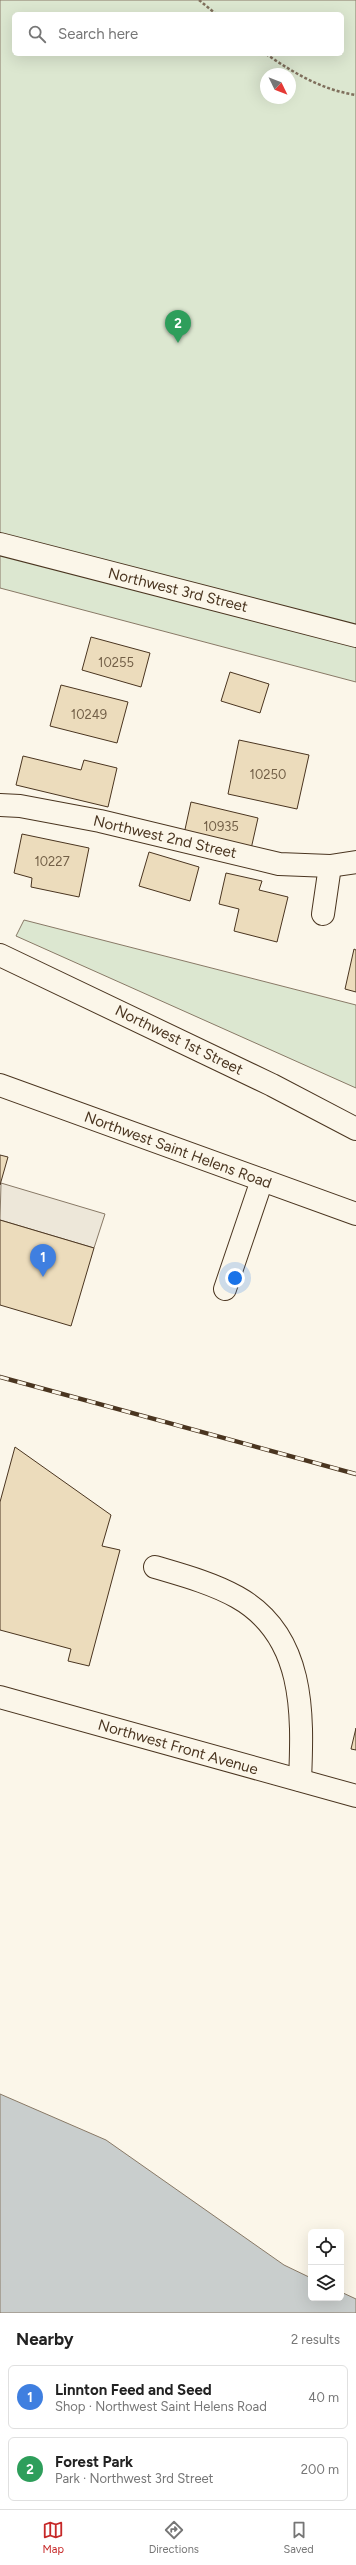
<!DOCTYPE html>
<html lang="en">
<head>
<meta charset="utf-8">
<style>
	body { margin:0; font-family:Figtree,sans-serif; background:#f2f2f2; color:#222 }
	.controls { position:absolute; right:12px; bottom:12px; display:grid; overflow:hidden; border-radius:6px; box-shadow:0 4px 16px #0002 }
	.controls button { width:36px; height:36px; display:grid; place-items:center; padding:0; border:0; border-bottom:1px solid #e0e0e0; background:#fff; color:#222; font:20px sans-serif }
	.compass { position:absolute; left:260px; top:68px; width:36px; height:36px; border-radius:50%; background:#fff; box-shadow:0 4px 16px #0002; rotate:133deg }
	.you { position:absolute; left:235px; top:1278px; width:14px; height:14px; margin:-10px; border:3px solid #fff; border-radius:50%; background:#1a73e8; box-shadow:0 0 0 6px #1a73e833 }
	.badge { display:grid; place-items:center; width:26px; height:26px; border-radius:50%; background:#c62828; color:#fff; font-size:13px; font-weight:700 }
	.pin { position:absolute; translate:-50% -33px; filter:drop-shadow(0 1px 2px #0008) }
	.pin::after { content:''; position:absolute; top:21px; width:14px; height:12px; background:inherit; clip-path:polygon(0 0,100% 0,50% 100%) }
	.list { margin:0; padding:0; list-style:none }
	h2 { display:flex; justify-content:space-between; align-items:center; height:52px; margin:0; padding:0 16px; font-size:17px }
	h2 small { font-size:13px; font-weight:400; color:#767676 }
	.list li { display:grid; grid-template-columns:26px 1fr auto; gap:12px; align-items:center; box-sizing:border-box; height:64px; margin:0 8px 8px; padding:0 8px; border:1px solid #e0e0e0; border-radius:6px }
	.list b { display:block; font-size:15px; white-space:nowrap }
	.list p { margin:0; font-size:13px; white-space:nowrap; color:#767676 }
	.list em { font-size:13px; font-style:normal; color:#767676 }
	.icon { flex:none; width:22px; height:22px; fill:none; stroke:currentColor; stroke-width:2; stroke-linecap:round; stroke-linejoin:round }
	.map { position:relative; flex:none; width:356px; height:2313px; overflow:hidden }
	.search { position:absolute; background:#fff; box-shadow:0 4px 16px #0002; left:12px; right:12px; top:12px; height:44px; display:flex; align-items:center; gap:10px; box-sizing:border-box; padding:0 14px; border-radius:6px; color:#767676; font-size:15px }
	.sheet { height:196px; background:#fff }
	nav { display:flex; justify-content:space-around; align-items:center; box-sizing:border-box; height:56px; border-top:1px solid #e0e0e0; background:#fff; font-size:11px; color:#767676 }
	nav a { display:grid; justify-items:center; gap:2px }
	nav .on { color:#c62828 }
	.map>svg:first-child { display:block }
</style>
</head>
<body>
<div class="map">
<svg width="356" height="2313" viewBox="0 0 356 2313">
	<rect width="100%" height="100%" fill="#fbf6e9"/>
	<!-- green -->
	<g fill="#dce7d0" stroke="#887966" fill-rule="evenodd">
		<path d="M0,0H356V682L0,588ZM14,14H342V54H14ZM266,74H290V98H266Z"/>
		<path d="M24,920L356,1005V1088L16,936Z"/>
	</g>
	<!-- parking -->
	<path fill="#ede7d9" stroke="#887966" d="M1,1183L105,1214L94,1248L0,1220Z"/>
	<!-- water -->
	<path fill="#c9cecd" stroke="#887966" d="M0,2094L106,2140L284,2265L311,2278V2298H341V2292L356,2299V2313H0Z"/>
	<!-- building -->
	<g fill="#ecdcbc" stroke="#4a3520">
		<path d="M91,637L150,653L141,687L82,670Z"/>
		<path d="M230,672L269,684L260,713L221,701Z"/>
		<path d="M61,685L128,702L117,743L50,726Z"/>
		<path d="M239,740L309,755L297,809L228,794Z"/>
		<path d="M23,756L81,770L84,760L117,768L108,807L16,785Z"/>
		<path d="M191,802L258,818L251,849L184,834Z"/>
		<path d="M22,834L89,848L79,897L31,887L32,878L14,873Z"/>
		<path d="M149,852L199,867L190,901L139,886Z"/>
		<path d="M226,873L262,881L259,890L288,897L277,942L234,931L239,909L219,904Z"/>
		<path d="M354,949L356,950V992L345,989Z"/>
		<path d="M0,1155L8,1157L0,1185Z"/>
		<path d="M0,1220L94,1248L71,1326L0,1305Z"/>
		<path d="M15,1447L111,1515L102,1546L120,1550L89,1666L68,1661L71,1649L0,1630V1502Z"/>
		<path d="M356,1728V1750L351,1749Z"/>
	</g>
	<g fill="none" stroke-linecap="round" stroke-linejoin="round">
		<!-- minor casing -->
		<g stroke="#4a3520" stroke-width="24">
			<g id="minor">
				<path d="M0,544L356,636"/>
				<path d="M0,805L20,806L100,821L279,864L330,866L356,862"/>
				<path d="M323,914L330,866"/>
				<path d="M0,955L272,1085L356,1129"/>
				<path d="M225,1289L262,1180"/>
				<path d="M155,1567C182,1575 212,1583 237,1597C305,1635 303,1713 300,1780"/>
				<path d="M0,1697L356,1796"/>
			</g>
		</g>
		<!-- highway casing -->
		<g stroke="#4a3520" stroke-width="24">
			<path id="highway" d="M0,1085L356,1214"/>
		</g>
		<!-- path -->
		<g stroke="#7f6f5c" stroke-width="2.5" stroke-dasharray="3 2" stroke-linecap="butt">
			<path d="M199,0L216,14"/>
			<path d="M266,54C294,73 322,90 356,95"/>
		</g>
		<!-- minor -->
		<use href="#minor" stroke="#fbf6e9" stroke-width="22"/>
		<!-- highway -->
		<use href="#highway" stroke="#fbf6e9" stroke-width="22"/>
		<!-- rail casing -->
		<g stroke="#4a3520" stroke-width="4.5">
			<path id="rail" d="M0,1377L356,1474"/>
		</g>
		<!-- rail -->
		<use href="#rail" stroke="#fbf6e9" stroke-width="3" stroke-dasharray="9" stroke-linecap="butt"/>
	</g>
	<g text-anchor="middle" stroke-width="3" stroke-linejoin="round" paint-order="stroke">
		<!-- number labels -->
		<g font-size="13" fill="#725f47">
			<text x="116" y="667">10255</text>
			<text x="89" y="719">10249</text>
			<text x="268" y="779">10250</text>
			<text x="221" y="831">10935</text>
			<text x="52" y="866">10227</text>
		</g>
		<!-- street labels -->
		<g font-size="15" fill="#4a3520" stroke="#fbf6e9">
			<text transform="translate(178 590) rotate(14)" y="5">Northwest 3rd Street</text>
			<text transform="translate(165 837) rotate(13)" y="5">Northwest 2nd Street</text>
			<text transform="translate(179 1040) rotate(26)" y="5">Northwest 1st Street</text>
			<text transform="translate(178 1150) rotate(20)" y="5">Northwest Saint Helens Road</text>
			<text transform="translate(178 1747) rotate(16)" y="5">Northwest Front Avenue</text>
		</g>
	</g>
</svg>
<div class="controls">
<button><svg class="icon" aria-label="locate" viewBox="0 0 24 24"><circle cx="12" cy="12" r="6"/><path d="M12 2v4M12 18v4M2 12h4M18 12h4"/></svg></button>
<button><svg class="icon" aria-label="layers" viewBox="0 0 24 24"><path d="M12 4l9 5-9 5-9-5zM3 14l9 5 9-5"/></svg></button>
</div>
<svg class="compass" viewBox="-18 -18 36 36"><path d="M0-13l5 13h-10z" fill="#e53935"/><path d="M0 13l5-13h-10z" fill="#767676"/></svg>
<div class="you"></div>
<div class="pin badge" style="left:43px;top:1277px;background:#3f7fe0">1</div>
<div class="pin badge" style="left:178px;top:343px;background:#2e9e5b">2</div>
<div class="search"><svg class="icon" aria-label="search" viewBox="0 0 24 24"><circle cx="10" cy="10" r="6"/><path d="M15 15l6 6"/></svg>Search here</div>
</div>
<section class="sheet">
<h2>Nearby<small>2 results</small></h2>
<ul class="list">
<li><span class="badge" style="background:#3f7fe0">1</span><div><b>Linnton Feed and Seed</b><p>Shop · Northwest Saint Helens Road</p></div><em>40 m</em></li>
<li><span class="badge" style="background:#2e9e5b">2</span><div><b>Forest Park</b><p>Park · Northwest 3rd Street</p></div><em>200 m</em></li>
</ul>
</section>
<nav>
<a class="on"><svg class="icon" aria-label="map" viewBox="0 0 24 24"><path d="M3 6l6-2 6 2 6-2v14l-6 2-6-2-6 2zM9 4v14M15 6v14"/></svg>Map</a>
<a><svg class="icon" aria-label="directions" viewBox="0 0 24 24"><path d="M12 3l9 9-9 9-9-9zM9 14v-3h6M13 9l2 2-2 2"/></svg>Directions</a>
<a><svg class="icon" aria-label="saved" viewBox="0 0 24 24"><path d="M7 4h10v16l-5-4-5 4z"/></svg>Saved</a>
</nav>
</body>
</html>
